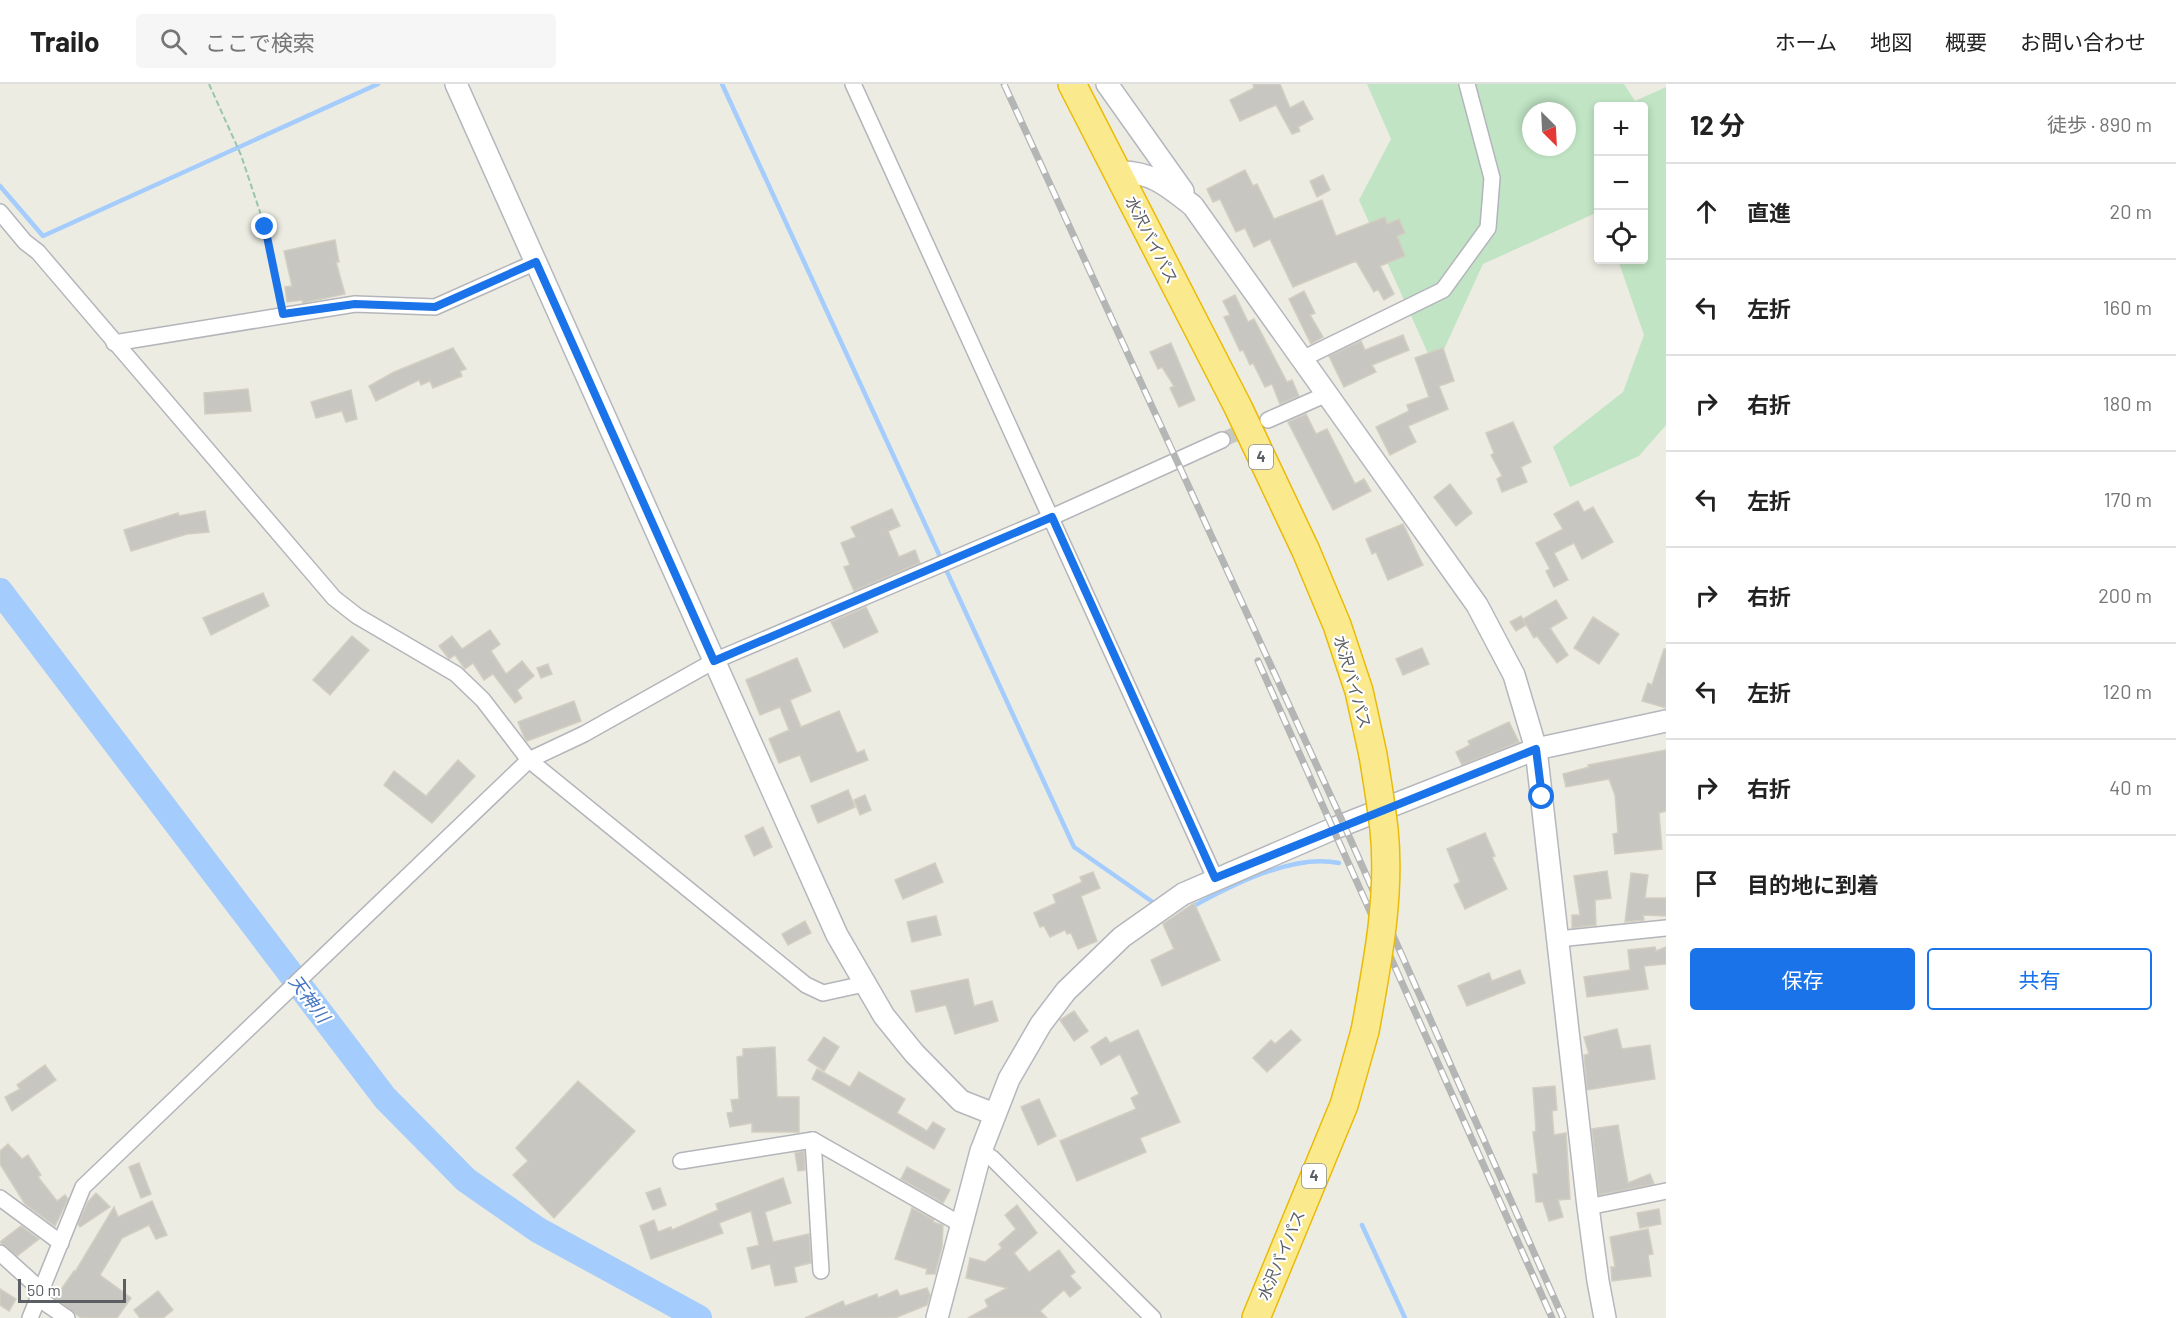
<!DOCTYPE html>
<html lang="ja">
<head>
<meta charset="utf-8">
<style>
	body { margin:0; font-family:Barlow,"Noto Sans JP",sans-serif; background:#f6f6f6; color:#222 }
	.controls { position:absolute; right:18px; top:18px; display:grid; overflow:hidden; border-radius:6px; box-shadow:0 3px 9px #0003 }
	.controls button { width:54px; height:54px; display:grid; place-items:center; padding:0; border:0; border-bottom:2px solid #e0e0e0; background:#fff; color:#222; font:30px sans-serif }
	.compass { position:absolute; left:1522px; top:18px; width:54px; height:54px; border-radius:50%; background:#fff; box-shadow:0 3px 9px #0003; rotate:156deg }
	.scale { position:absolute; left:18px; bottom:15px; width:108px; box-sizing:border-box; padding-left:6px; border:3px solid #5b5e63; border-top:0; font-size:16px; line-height:21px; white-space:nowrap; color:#5b5e63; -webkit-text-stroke:4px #fff; paint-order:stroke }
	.stop { position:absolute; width:18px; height:18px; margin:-14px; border:4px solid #1a73e8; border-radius:50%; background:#fff }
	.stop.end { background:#1a73e8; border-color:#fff; box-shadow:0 2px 6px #0008 }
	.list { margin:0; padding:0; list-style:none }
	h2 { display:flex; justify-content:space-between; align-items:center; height:78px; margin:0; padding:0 24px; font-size:26px }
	h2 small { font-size:20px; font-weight:400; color:#767676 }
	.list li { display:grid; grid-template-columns:39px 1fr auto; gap:18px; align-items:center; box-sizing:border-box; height:96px; padding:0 24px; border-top:2px solid #e0e0e0 }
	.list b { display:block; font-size:22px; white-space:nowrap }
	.list em { font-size:20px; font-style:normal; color:#767676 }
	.actions { display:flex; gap:12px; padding:18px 24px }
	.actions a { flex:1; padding:14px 0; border:2px solid #1a73e8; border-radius:6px; text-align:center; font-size:21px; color:#1a73e8 }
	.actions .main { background:#1a73e8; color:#fff }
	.icon { flex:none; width:33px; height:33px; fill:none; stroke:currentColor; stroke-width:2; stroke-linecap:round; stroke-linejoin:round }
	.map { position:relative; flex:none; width:1666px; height:1234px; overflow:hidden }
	header { display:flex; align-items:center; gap:36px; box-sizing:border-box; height:84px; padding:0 30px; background:#fff; border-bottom:2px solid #e0e0e0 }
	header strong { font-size:28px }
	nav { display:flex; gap:33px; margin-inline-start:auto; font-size:21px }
	.search { width:420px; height:54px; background:#f6f6f6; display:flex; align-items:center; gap:15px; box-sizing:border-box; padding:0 21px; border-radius:6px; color:#767676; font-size:22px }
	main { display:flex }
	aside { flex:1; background:#fff }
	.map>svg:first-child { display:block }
</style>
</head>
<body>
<header>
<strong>Trailo</strong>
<div class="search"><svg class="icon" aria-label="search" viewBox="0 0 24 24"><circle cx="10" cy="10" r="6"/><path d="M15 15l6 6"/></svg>ここで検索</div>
<nav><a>ホーム</a><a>地図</a><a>概要</a><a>お問い合わせ</a></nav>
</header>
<main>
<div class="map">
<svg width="1666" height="1234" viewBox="0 0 1666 1234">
	<rect width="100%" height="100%" fill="#edece3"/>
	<!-- green -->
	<path fill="#c0e4c4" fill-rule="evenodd" d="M1367,0H1624L1635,17L1666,3V341L1639,372L1570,403L1553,363L1623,308L1644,251L1618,176H1644V22H1598V128L1483,180L1435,285L1359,116L1391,55ZM1531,27H1567V63H1531Z"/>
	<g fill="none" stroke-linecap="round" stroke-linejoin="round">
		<!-- stream -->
		<g stroke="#a4ccfd" stroke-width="4.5">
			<path d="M722,0L1074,763L1157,821"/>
			<path d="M0,102L43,152L378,0"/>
			<path d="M1190,824C1230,802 1293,769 1339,779"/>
			<path d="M1362,1141L1405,1234"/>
		</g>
		<!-- river -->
		<path stroke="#a4ccfd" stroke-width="26" d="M0,507L385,1014L466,1096L538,1146L699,1234"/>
	</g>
	<!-- building -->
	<g fill="#c8c6c0" stroke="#d2cec1" stroke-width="1.5">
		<path d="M1253,0H1280L1290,24L1303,17L1313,35L1298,43L1300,47L1292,50L1276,21L1240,37L1230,16L1254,4Z"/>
		<path d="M1245,86L1253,102L1257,100L1274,135L1322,116L1336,152L1385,133L1387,140L1399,135L1405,149L1397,152L1405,172L1380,182L1394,210L1384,216L1378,205L1374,208L1356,177L1293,203L1270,155L1254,163L1245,144L1236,148L1220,115L1213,118L1207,105Z"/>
		<path d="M1323,91L1330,106L1317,113L1310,97Z"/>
		<path d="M335,156L339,178H336L345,210L303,219L302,216L287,218L285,203L292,202L284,167Z"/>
		<path d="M1304,207L1315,229L1310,231L1323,253L1311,260L1289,215Z"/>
		<path d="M1235,211L1248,238L1254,235L1287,298L1292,296L1299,312L1280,320L1272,300L1265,303L1253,279L1250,281L1243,266L1240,267L1224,233L1230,231L1223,217Z"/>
		<path d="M1403,251L1409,266L1372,281L1376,288L1344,303L1329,272L1361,257L1365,266Z"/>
		<path d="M1171,259L1195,316L1179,323L1170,304L1174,302L1162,283L1158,285L1150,268Z"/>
		<path d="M453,264L466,285L460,287L462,292L433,304L430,297L421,301L419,296L376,317L369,302L394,288Z"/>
		<path d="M1443,264L1454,297L1439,302L1448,325L1408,342L1416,358L1390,371L1376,343L1409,327L1407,321L1429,313L1415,274Z"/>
		<path d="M248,305L251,327L205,330L204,309Z"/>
		<path d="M351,306L357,335L346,338L342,327L316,334L311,318Z"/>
		<path d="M1306,330L1316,350L1327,345L1355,400L1364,395L1371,407L1333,426L1288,338Z"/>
		<path d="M1513,338L1531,378L1521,383L1527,398L1502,408L1497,395L1502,392L1491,371L1494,369L1486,349Z"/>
		<path d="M1450,400L1472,429L1456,442L1434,413Z"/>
		<path d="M1578,417L1584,428L1593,423L1613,458L1582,475L1574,459L1554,469L1568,496L1554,503L1546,487L1550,485L1536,459L1563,445L1554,430Z"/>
		<path d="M892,425L900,442L888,447L899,473L915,466L920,479L854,507L844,483L850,481L841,459L856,453L851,443Z"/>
		<path d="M205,427L209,448L187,450L131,467L124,446L178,429L179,432Z"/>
		<path d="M1403,440L1423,481L1388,496L1376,468L1372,470L1366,455Z"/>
		<path d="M263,509L269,522L211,551L203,534Z"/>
		<path d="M1556,516L1567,534L1550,544L1568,571L1557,579L1537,552L1534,554L1523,535Z"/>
		<path d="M866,523L878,548L844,564L831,538Z"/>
		<path d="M1521,532L1526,541L1516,547L1510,538Z"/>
		<path d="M1593,533L1619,550L1599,580L1574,564Z"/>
		<path d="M490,546L500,560L491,567L506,590L522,577L534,592L517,606L522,614L515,619L493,590L484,596L473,579L465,585L455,571L449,575L439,562L452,552L462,565Z"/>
		<path d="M352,552L369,566L330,611L313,596Z"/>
		<path d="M1422,564L1429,580L1403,591L1396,575Z"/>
		<path d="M1664,565H1666V624L1642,617L1648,599L1652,601Z"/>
		<path d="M797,574L811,607L790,616L801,643L839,627L857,669L864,666L868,676L811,698L800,671L779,679L769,655L789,646L780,623L760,631L746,596Z"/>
		<path d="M548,580L552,590L541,594L537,584Z"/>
		<path d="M574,617L581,637L527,657L524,653L518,638Z"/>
		<path d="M1509,638L1519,658L1462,681L1456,668L1470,661L1468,657Z"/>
		<path d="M1666,666V727L1659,729L1662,765L1615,770L1613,750L1618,749L1615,711L1609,695L1566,703L1563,690L1589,683L1588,681Z"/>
		<path d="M458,676L475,692L432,739L384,701L394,687L426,712Z"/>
		<path d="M848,706L855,723L818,739L811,722Z"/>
		<path d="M865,711L871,726L860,731L854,716Z"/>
		<path d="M763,743L772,763L754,772L745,752Z"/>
		<path d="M1485,749L1495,772L1492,773L1507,805L1465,825L1454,801L1460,798L1447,765Z"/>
		<path d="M935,779L943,798L903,815L895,796Z"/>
		<path d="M1607,787L1611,814L1595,816L1596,841L1572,844V831H1580L1574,792Z"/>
		<path d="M1093,788L1100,804L1081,812L1097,857L1078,865L1071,849L1067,850L1065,846L1050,853L1044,842L1040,843L1034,829L1056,819L1053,811L1082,798L1080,793Z"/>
		<path d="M1631,789L1648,791L1645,814H1666V832L1643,831L1644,836L1625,838Z"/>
		<path d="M1194,819L1220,876L1162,902L1151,876L1174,865L1163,840Z"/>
		<path d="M936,832L941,851L912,858L907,838Z"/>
		<path d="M805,837L811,849L788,861L782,850Z"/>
		<path d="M1655,863L1656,867L1666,863V880L1644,882L1648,905L1587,913L1584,893L1630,886L1628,866Z"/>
		<path d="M1520,886L1525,899L1467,922L1458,902L1489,889L1492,897Z"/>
		<path d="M968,895L974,922L992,917L998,937L955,950L946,921L916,928L911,907Z"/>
		<path d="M1074,927L1088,947L1074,957L1060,936Z"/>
		<path d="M1617,945L1622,965L1650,961L1655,995L1587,1006L1584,971L1589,970L1584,953Z"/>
		<path d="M1138,946L1180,1038L1140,1054L1146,1068L1077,1097L1060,1057L1136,1025L1131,1014L1139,1010L1120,970L1101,981L1091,963L1106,953L1110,959Z"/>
		<path d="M1291,946L1301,956L1267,988L1253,974L1271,956L1275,960Z"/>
		<path d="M824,953L839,963L824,987L808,976Z"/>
		<path d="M775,963L777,1013H799V1048H752V1039L730,1043L727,1029L733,1028L731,1016L739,1015L737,973L743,972V965Z"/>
		<path d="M45,981L56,996L12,1027L5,1013L20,1005L17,1001Z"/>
		<path d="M817,985L850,1003L859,988L905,1015L897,1029L927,1047L933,1038L945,1045L934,1065L812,995Z"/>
		<path d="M578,997L635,1047L554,1134L513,1091L528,1077L516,1064Z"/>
		<path d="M1555,1002L1557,1026L1552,1027L1554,1051L1566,1049L1570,1115L1558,1116L1563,1133L1549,1137L1543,1118H1536L1533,1090H1538L1533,1048L1536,1047L1533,1004Z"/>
		<path d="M1039,1015L1056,1052L1038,1061L1021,1023Z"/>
		<path d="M1618,1041L1628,1099L1650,1090L1654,1100L1599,1111L1592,1045Z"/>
		<path d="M8,1060L22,1075L28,1071L41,1091L38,1093L57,1117L65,1111L68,1115L55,1142L25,1120L0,1080V1067Z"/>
		<path d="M804,1067L805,1086L798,1087L795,1069Z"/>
		<path d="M139,1079L151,1110L141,1114L129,1083Z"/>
		<path d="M907,1083L950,1106L943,1119L901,1095Z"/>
		<path d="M783,1094L791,1119L765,1128L773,1158L809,1150L811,1179L794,1183L797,1198L775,1202L770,1180L752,1185L747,1164L759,1161L751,1127L719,1139L723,1149L651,1175L640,1142L654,1136L658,1148L671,1143L672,1146L718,1126L716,1120Z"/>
		<path d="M660,1104L666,1121L653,1126L646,1109Z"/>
		<path d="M96,1109L110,1123L80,1143L78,1140L88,1118Z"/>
		<path d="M152,1117L167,1151L156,1155L149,1141L122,1154L100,1191L131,1214L117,1234H81L55,1214L74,1187L75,1188L114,1123L118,1133Z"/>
		<path d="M1017,1121L1037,1149L1014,1169L1029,1188L1059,1166L1075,1188L1070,1192L1081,1204L1070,1213L1064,1206L1040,1227L1047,1234H968L988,1223L985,1216L1007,1204L966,1194L970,1174L985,1178L1002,1164L999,1160L1016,1145L1005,1131Z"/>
		<path d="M912,1124L934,1136L933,1138L943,1141L942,1163L935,1190H926L927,1185L895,1175Z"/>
		<path d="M1659,1125L1661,1140L1640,1144L1637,1129Z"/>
		<path d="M21,1142L39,1155L17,1172L0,1158Z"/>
		<path d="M1648,1145L1653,1170L1648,1171L1651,1192L1612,1197L1611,1183H1615L1610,1153Z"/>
		<path d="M927,1204L930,1211L927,1221L895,1234H805L843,1217L845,1222L877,1210L878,1214L897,1206L900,1212Z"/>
		<path d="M0,1205L16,1215L9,1227L0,1221Z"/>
		<path d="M158,1207L173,1226L163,1234H140L134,1226Z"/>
	</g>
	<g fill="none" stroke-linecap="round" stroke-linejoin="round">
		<!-- street-tunnel -->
		<path stroke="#c8c8c3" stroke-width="15" stroke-dasharray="15 8" stroke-linecap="butt" d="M1222,356L1254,342"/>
		<!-- street casing -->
		<g stroke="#b3b5ba" stroke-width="18">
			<g id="street">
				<path d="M853,0L1215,794"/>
				<path d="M0,128L25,158L38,168L334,514L357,532L456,590L483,616L529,676L806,901L823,909L864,900"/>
				<path d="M114,259L355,220L435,223L536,178"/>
				<path d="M1302,275L1443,206L1488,144L1492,94L1467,0"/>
				<path d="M1268,336L1327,310"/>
				<path d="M1558,855L1666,844"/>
				<path d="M813,1056L821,1187"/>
				<path d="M981,1067L992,1074L1153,1234"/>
				<path d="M681,1077L813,1056L962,1141"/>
				<path d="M0,1114L61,1159"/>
				<path d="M1588,1123L1666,1107"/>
				<path d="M0,1169L41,1206"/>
				<path d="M38,1214L67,1234"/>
				<path d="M30,1234L83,1103L529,676L584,650L714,577L1052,433L1222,356"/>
			</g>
		</g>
		<!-- secondary casing -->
		<g stroke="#b4b7bd" stroke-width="24">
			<g id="secondary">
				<path d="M456,0L837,851L884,932L914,969L961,1017L994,1030"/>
				<path d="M1107,0L1183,107"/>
				<path d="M1118,88C1151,87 1168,102 1193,122L1477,521L1514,591L1536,665L1588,1123L1598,1197L1605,1234"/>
				<path d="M937,1234L981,1067L1009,995L1041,940L1066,907L1122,853L1183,810L1335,744L1536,665L1666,637"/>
			</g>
		</g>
		<!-- highway casing -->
		<g stroke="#eabb06" stroke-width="30">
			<g id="highway">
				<path d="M1072,0L1238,323L1306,467L1337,541L1359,607L1373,671"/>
				<path d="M1256,1234L1344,1021L1365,947"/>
			</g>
		</g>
		<!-- path -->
		<path stroke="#99c5aa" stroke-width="2" stroke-dasharray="6 3" stroke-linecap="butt" d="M209,0L241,71L265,143L281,219"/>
		<!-- street -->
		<use href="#street" stroke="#fff" stroke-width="15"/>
		<!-- secondary -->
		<use href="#secondary" stroke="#fff" stroke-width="21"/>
		<!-- highway -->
		<use href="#highway" stroke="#faea8d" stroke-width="27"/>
		<!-- rail casing -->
		<g stroke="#b4b5b5" stroke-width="7">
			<g id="rail">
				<path d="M1004,0L1344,741L1563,1234"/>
				<path d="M1258,577L1552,1234"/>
			</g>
		</g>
		<!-- rail -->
		<use href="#rail" stroke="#fff" stroke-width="4.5" stroke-dasharray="14" stroke-linecap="butt"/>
		<!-- highway-bridge casing -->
		<g stroke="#eabb06" stroke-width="30" stroke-linecap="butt">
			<path id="highway-bridge" d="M1365,947C1377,881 1391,812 1384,745C1381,720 1377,695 1373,671"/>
		</g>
		<!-- highway-bridge -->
		<use href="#highway-bridge" stroke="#faea8d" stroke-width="27"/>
	</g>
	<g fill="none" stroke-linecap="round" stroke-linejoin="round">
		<!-- route -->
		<path stroke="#1a73e8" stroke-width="8" d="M265,143L283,230L355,220L435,223L536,178L714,577L1052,433L1215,794L1536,665L1542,713"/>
	</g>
	<g text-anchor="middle" stroke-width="4.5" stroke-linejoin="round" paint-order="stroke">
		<!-- shield labels -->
		<g fill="#fff" stroke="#8c8e92" stroke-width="1.5">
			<rect x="1249" y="361" width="24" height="24" rx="4.5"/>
			<rect x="1302" y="1080" width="24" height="24" rx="4.5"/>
		</g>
		<g font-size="15" font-weight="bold" fill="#5b5e63">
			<text x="1261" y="378">4</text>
			<text x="1314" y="1097">4</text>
		</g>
		<!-- street labels -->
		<g font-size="16" fill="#5b5e63" stroke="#fff">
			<text transform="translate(1152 156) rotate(63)" y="6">水沢バイパス</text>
			<text transform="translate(1353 598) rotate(74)" y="6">水沢バイパス</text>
			<text transform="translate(1281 1171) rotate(-67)" y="6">水沢バイパス</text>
		</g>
		<!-- water labels -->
		<g font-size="18" font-style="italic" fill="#4775c0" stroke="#fff">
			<text transform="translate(309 915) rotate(53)" y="6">天神川</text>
		</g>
	</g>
</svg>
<div class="controls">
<button>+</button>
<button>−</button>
<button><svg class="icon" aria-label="locate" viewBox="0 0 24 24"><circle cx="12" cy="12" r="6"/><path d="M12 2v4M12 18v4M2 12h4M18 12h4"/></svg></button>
</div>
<svg class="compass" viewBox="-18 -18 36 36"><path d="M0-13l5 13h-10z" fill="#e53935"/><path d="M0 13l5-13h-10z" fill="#767676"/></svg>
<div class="scale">50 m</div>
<div class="stop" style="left:1542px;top:713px"></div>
<div class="stop end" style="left:265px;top:143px"></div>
</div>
<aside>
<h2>12 分<small>徒歩 · 890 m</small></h2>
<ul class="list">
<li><svg class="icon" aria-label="ahead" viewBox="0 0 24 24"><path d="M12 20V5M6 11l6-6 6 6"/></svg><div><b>直進</b></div><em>20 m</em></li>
<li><svg class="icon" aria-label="left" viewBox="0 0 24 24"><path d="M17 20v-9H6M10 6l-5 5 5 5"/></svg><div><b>左折</b></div><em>160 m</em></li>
<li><svg class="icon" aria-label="right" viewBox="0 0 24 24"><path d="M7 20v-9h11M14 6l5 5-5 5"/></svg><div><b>右折</b></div><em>180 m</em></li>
<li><svg class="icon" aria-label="left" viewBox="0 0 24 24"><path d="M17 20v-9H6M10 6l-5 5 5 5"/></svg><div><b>左折</b></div><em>170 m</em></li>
<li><svg class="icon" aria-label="right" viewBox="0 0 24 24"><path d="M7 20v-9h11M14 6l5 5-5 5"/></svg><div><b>右折</b></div><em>200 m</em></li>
<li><svg class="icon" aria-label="left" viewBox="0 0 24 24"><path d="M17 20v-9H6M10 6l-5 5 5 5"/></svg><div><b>左折</b></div><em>120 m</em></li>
<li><svg class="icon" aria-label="right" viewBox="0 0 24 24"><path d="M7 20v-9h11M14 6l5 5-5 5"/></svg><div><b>右折</b></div><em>40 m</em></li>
<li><svg class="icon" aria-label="arrive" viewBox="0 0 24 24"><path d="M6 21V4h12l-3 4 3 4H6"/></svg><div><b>目的地に到着</b></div></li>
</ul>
<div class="actions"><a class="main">保存</a><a>共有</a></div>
</aside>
</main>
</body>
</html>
